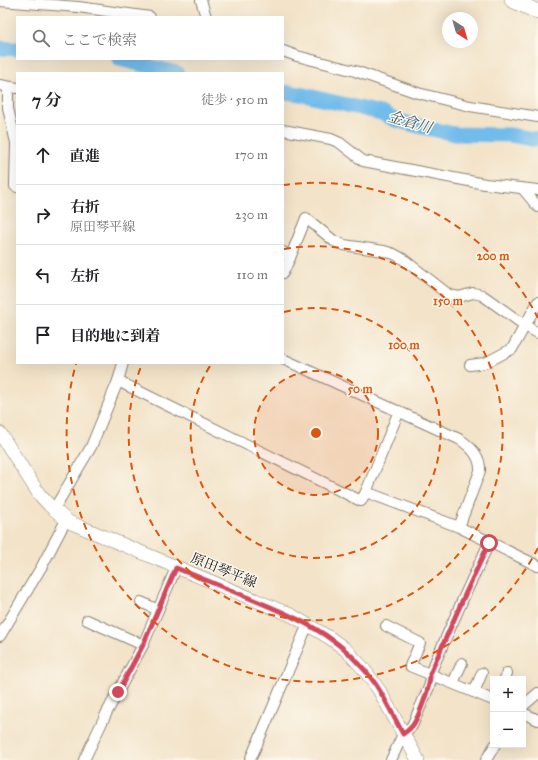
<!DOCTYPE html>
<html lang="ja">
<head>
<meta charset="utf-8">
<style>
	body { margin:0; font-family:"IM FELL Great Primer","Noto Serif JP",serif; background:#f2f2f2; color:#202124 }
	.controls { position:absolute; right:12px; bottom:12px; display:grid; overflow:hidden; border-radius:0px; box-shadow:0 4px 16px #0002 }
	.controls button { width:36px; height:36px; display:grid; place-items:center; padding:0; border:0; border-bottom:1px solid #e0e0e0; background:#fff; color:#202124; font:20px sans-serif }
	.compass { position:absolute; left:442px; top:12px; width:36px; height:36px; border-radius:50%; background:#fff; box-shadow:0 4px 16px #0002; rotate:143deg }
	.stop { position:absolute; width:12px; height:12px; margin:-9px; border:3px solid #d1495b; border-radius:50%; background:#fff }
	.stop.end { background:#d1495b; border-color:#fff; box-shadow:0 1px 4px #0008 }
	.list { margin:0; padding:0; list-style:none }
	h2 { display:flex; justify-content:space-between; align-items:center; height:52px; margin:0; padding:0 16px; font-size:17px }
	h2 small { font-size:13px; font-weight:400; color:#757577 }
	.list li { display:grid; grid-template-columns:26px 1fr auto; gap:12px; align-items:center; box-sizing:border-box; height:60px; padding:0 16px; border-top:1px solid #e0e0e0 }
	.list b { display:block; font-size:15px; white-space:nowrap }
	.list p { margin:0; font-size:13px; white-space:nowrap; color:#757577 }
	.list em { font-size:13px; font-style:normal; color:#757577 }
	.icon { flex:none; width:22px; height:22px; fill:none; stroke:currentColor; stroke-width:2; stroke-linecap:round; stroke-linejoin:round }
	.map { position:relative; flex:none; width:538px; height:760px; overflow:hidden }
	.search { position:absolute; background:#fff; box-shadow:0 4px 16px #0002; left:16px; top:16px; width:268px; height:44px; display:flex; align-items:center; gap:10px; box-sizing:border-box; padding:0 14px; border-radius:0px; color:#757577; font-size:15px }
	.panel { position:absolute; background:#fff; box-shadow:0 4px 16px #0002; left:16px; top:72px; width:268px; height:292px; border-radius:0px }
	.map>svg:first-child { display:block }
</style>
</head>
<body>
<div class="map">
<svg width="538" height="760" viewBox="0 0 538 760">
	<rect width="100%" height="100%" fill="#fbf7ec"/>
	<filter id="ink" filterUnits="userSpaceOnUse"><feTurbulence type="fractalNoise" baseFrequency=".025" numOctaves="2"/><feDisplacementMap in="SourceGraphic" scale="8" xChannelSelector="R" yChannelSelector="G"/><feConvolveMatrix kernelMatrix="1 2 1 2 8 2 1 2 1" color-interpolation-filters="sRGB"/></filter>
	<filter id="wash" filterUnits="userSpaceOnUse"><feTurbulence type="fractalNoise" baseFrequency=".012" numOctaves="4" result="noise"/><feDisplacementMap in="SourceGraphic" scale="16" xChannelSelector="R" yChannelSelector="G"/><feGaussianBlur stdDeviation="0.9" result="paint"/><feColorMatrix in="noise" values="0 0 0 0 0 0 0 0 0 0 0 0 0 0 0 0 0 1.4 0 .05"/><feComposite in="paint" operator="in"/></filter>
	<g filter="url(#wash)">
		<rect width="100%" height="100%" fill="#f3e3c8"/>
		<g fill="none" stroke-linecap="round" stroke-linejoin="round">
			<!-- river -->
			<g stroke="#72bceb" stroke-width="15">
				<path d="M0,48L17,49"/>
				<path d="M119,59L177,73"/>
				<path d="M283,92L300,94L381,113L395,120L422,127L455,134L510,135L538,140"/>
			</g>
		</g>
	</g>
	<g filter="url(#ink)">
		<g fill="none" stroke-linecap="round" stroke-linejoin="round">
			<!-- minor casing -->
			<g stroke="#888072" stroke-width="12">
				<g id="minor">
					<path d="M201,0L206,17"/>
					<path d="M0,1L78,7L150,17"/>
					<path d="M283,51L297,56L355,71L418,93L470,106L538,117"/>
					<path d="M0,85L17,88"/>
					<path d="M8,87V108L16,143L15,186L17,187"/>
					<path d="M283,130L331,139L340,143L363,161L485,184L538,190"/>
					<path d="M523,189L538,207"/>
					<path d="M283,252L290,258L283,273"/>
					<path d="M290,258L306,218L334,241L344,245L384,251L394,254L403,259L449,295L459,297L473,293L482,295L527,327L538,333"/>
					<path d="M283,359L459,439C470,446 481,456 480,471L459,527L538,566"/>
					<path d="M470,365L485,363L512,349L538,302"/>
					<path d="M118,381L361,501L366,492L399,411"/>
					<path d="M366,492L459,527"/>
					<path d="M54,509L91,447L118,381L123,363"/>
					<path d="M141,602L158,610"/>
					<path d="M87,620L143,645"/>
					<path d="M386,626L420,643L410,666L493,700"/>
					<path d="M0,636L42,566L66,520"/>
					<path d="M505,679L507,673"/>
					<path d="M453,683L462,663"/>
					<path d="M474,692L482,673"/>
					<path d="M523,706L538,693"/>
					<path d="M523,713L538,720"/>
					<path d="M84,760L106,714L143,645L176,568"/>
					<path d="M250,760L264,728L308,624"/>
					<path d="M391,760L403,734L412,726L429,687L431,680L430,674L463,599L489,543"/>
					<path d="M486,760L495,745"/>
				</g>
			</g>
			<!-- major casing -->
			<g stroke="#888072" stroke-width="14">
				<path id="major" d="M0,433L39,494L49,505L69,522L291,615L330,638L345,649L363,668L379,690L418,760"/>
			</g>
			<!-- highway casing -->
			<g stroke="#888072" stroke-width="16">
				<path id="highway" d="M512,0L538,12"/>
			</g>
			<!-- minor -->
			<use href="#minor" stroke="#fff" stroke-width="10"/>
			<!-- major -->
			<use href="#major" stroke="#fff" stroke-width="13"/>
			<!-- highway -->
			<use href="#highway" stroke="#fff" stroke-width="15"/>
		</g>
	</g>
	<g fill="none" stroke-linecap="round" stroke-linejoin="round" filter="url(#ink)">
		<!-- route -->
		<path stroke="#d1495b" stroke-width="5" d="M118,692L143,645L176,568C201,578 225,588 249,598C291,615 332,632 362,667C380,686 391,712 403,734C406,732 410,729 413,725C419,716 431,685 430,674L463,599L489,543"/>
	</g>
	<!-- distance rings -->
	<circle cx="316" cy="433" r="62" fill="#de560d" fill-opacity=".12"/>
	<g fill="none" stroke="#de560d" stroke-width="2" stroke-dasharray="7 5">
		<circle cx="316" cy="433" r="62"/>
		<path d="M284 312A125 125 0 1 1 212 363"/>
		<path d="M284 249A187 187 0 1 1 142 364"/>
		<path d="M538 548A250 250 0 0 1 76 364M283 185A250 250 0 0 1 538 318"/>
	</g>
	<g text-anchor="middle" stroke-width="3" stroke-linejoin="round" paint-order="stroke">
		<!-- street labels -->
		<g font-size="14" fill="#1c1c1c" stroke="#fbf7ec">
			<text transform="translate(224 570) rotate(22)" y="5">原田琴平線</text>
		</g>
		<!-- water labels -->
		<g font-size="15" font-style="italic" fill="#3e5c6f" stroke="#fbf7ec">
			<text transform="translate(410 122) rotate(16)" y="5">金倉川</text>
		</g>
	</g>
	<circle cx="316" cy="433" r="6" fill="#de560d" stroke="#fbf7ec" stroke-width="2"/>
	<g font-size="12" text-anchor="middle" font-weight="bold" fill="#de560d" stroke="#fbf7ec" stroke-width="3" stroke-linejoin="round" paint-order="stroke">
		<text x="493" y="260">200 m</text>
		<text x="448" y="305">150 m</text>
		<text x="404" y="349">100 m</text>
		<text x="360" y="393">50 m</text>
	</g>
</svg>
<div class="controls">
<button>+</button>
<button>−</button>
</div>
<svg class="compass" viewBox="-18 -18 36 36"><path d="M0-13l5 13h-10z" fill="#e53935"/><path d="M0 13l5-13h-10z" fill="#757577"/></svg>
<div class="stop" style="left:489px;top:543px"></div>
<div class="stop end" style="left:118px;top:692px"></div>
<div class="search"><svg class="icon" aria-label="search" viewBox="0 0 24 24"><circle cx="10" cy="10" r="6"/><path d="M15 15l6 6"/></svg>ここで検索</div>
<section class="panel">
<h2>7 分<small>徒歩 · 510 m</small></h2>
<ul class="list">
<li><svg class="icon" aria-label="ahead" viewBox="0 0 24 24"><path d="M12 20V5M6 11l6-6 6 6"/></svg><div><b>直進</b></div><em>170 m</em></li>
<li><svg class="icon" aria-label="right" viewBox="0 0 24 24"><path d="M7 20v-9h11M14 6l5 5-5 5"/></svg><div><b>右折</b><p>原田琴平線</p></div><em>230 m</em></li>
<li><svg class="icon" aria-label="left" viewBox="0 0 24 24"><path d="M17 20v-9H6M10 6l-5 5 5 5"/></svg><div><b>左折</b></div><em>110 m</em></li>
<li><svg class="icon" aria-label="arrive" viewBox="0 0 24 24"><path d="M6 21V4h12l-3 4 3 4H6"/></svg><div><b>目的地に到着</b></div></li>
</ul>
</section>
</div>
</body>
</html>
